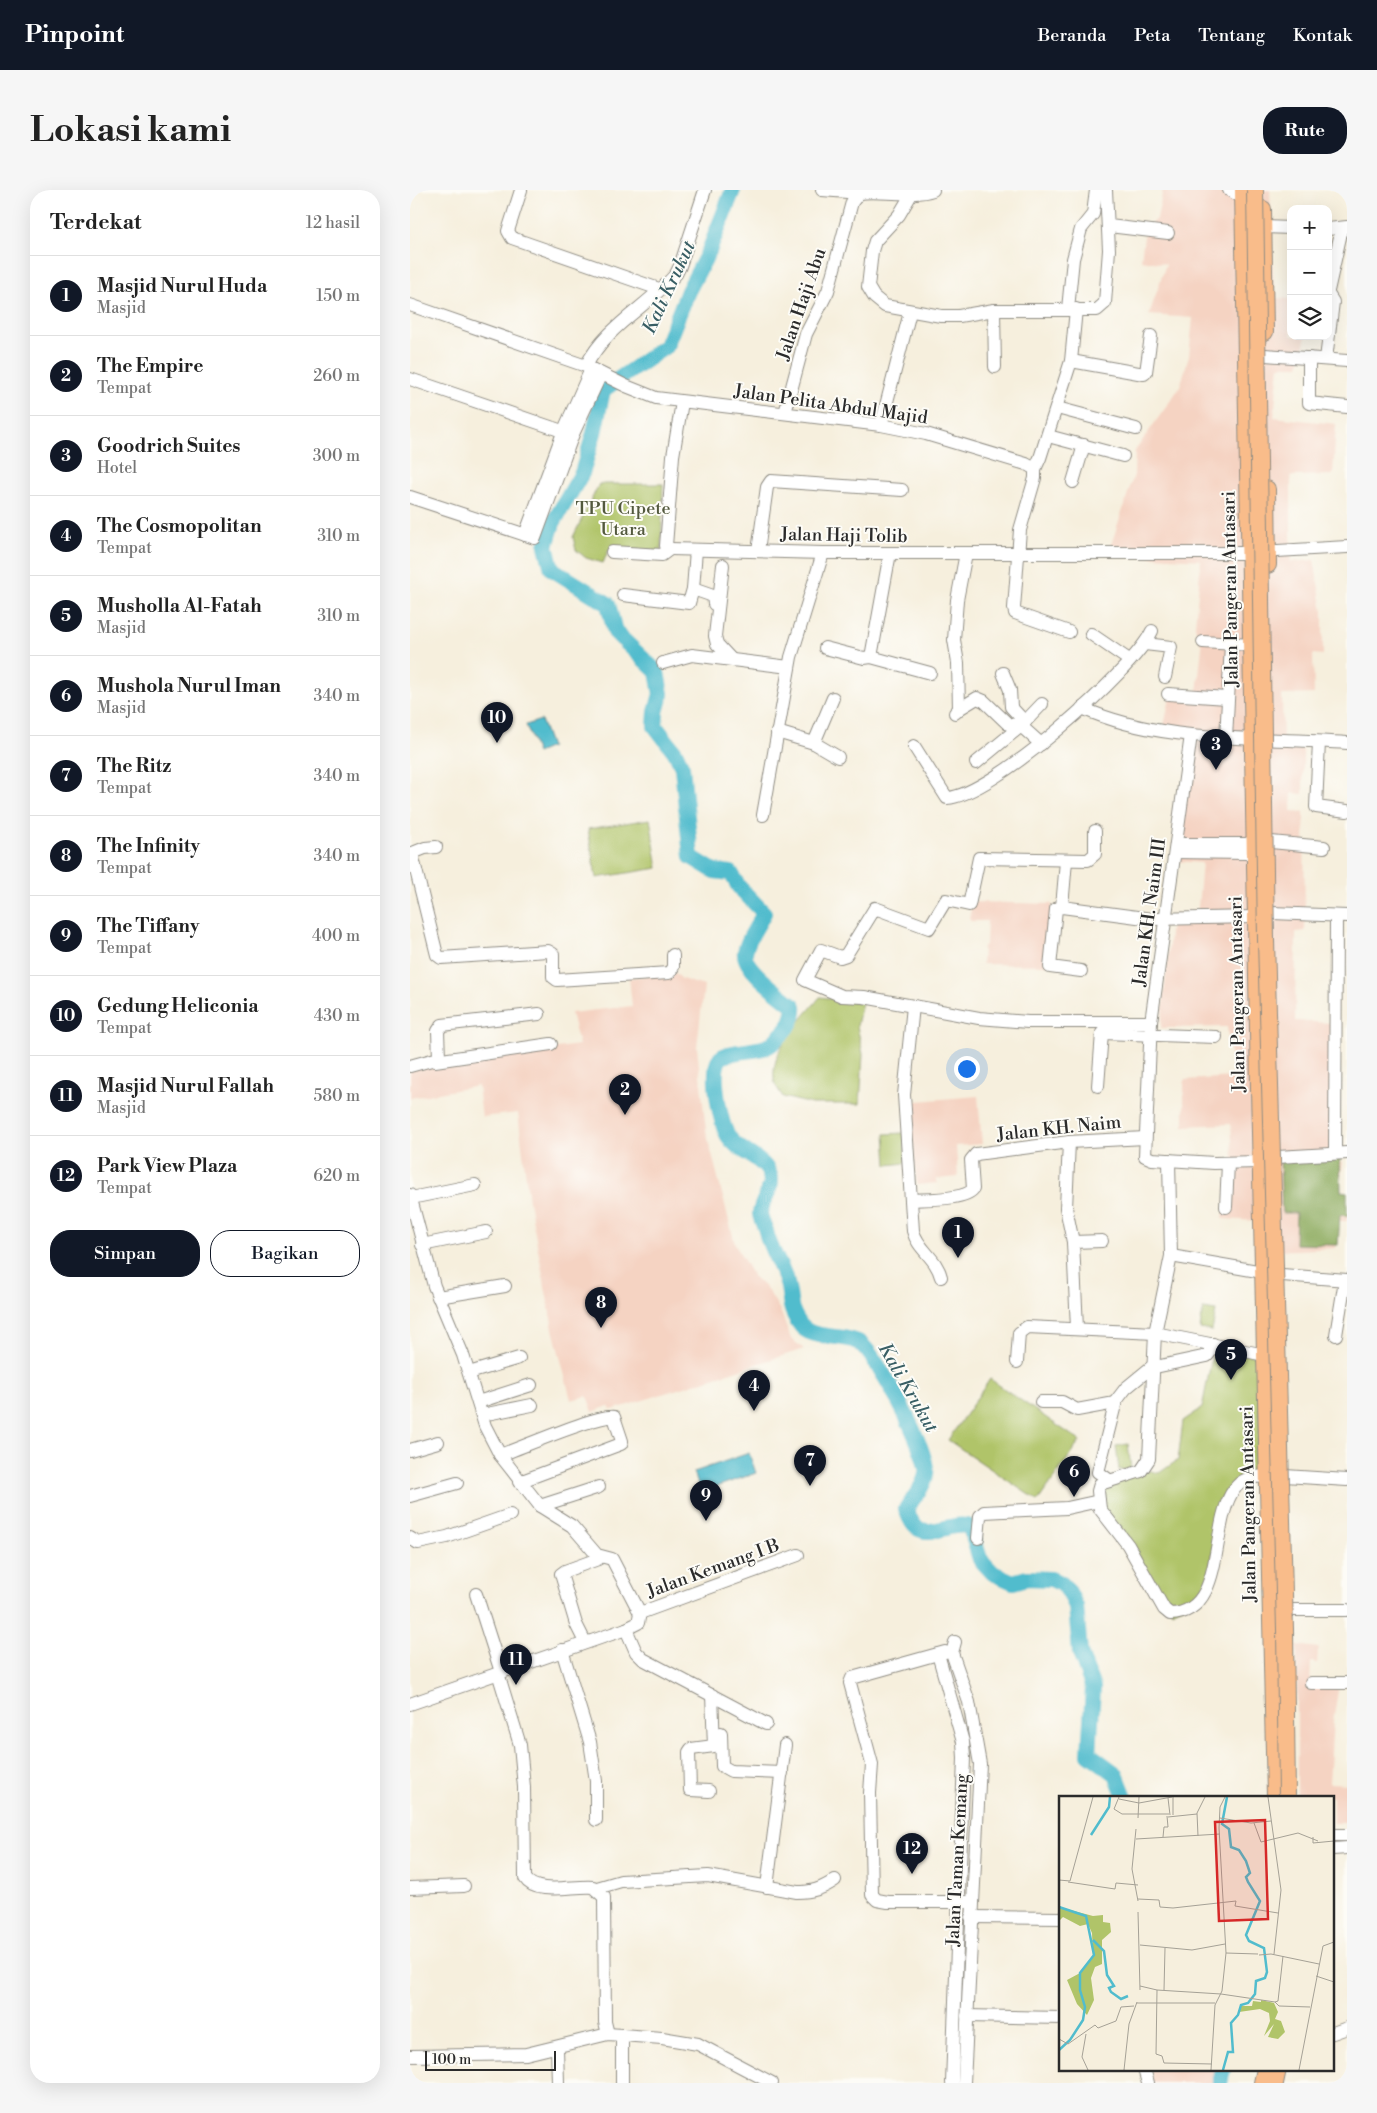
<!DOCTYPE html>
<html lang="id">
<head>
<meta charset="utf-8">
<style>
	body { margin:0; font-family:"Libre Bodoni",serif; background:#f6f6f6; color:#222 }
	.controls { position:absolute; right:15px; top:15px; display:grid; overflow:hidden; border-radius:10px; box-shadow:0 5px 20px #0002 }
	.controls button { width:45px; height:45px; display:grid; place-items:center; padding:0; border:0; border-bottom:1px solid #e0e0e0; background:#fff; color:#222; font:25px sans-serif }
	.scale { position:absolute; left:15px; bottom:12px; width:131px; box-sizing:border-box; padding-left:5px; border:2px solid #2b2b2b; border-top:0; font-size:14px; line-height:18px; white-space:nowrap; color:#2b2b2b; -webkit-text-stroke:4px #fdfcf7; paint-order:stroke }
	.you { position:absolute; left:556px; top:878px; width:18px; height:18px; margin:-12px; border:4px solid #fff; border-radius:50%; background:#1a73e8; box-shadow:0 0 0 8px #1a73e833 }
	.badge { display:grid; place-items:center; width:32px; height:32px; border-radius:50%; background:#111827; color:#fff; font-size:16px; font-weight:700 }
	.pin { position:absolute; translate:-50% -41px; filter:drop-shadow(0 1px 2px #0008) }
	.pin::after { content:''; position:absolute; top:26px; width:18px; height:15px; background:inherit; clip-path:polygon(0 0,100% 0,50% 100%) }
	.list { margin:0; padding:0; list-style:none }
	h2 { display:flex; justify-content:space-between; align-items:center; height:65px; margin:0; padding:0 20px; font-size:21px }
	h2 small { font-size:16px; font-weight:400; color:#767676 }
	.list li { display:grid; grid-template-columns:32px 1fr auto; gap:15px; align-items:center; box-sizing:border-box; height:80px; padding:0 20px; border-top:1px solid #e0e0e0 }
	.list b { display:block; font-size:19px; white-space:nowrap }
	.list p { margin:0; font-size:16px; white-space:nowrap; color:#767676 }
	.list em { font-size:16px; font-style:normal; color:#767676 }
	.actions { display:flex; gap:10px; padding:15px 20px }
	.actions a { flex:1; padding:11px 0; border:1px solid #111827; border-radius:20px; text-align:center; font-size:18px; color:#111827 }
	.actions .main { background:#111827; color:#fff }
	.icon { flex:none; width:28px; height:28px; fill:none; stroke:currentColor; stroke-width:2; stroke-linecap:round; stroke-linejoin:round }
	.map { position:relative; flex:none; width:937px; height:1893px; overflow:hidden; border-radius:20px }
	header { display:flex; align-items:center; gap:30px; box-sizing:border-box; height:70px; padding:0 25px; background:#111827; color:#fff }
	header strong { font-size:24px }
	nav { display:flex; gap:28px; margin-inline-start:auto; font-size:18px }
	.intro { display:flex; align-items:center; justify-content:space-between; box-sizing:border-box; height:120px; padding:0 30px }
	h1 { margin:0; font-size:35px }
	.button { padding:12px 22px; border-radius:20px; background:#111827; color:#fff; font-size:18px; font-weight:700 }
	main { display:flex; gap:30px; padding:0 30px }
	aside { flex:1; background:#fff; border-radius:20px; box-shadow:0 5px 20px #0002 }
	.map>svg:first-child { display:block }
</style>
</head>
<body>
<header>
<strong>Pinpoint</strong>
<nav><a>Beranda</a><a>Peta</a><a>Tentang</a><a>Kontak</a></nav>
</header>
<div class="intro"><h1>Lokasi kami</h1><a class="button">Rute</a></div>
<main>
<aside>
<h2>Terdekat<small>12 hasil</small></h2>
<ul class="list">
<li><span class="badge">1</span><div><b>Masjid Nurul Huda</b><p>Masjid</p></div><em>150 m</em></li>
<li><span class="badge">2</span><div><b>The Empire</b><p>Tempat</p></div><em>260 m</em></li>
<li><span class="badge">3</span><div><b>Goodrich Suites</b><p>Hotel</p></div><em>300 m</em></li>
<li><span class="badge">4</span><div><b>The Cosmopolitan</b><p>Tempat</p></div><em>310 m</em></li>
<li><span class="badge">5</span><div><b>Musholla Al-Fatah</b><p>Masjid</p></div><em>310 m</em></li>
<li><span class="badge">6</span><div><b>Mushola Nurul Iman</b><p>Masjid</p></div><em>340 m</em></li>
<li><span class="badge">7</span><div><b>The Ritz</b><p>Tempat</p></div><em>340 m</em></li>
<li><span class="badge">8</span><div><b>The Infinity</b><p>Tempat</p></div><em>340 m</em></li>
<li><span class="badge">9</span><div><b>The Tiffany</b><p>Tempat</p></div><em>400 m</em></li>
<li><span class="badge">10</span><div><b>Gedung Heliconia</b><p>Tempat</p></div><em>430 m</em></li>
<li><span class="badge">11</span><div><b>Masjid Nurul Fallah</b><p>Masjid</p></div><em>580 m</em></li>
<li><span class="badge">12</span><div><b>Park View Plaza</b><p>Tempat</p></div><em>620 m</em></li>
</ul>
<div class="actions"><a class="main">Simpan</a><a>Bagikan</a></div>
</aside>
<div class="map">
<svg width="937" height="1893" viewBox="0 0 937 1893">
	<rect width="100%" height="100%" fill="#fdfcf7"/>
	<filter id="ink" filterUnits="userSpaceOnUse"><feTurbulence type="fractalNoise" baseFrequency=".02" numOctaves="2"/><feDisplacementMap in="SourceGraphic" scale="10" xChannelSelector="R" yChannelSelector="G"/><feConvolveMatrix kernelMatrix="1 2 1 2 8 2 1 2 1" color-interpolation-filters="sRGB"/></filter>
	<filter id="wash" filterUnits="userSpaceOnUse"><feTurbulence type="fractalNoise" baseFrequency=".0096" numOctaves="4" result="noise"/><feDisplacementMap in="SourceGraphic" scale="20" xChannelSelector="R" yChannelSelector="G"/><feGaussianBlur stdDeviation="1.12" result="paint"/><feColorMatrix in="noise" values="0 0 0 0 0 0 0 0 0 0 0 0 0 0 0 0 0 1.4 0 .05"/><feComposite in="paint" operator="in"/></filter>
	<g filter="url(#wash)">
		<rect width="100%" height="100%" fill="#f6efdd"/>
		<!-- built -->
		<g fill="#f5d3c2">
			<path d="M753,0H860L864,108L881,109V146H896L889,176H869L864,227L926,234L923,285L881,286V372L904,370L913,422V465L903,464L904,504L872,505L873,560H893V604L882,603L881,621L894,622L895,741L886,742L885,831L921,833L920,972H933L929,1003L937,1005V1031H928L926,1058L844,1062L846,1031L813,1029L823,967L821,934L774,936V890L823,887L817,837L751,838L761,733L787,728L792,673L766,671L783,550L752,544L762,500L787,503L792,457L785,436L791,370L698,364L724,285L725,261L770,197L779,166L783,128L739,125L756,74L731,70L735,39L747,28Z"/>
			<path d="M561,712L642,714L638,775L572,774L573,756L576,755L577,731H560Z"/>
			<path d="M265,783L272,789L294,796L287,857L296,941L325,1054L342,1085L357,1099L370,1120L381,1149L394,1159L202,1220L198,1216L183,1222L177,1206L161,1210L143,1139L119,1011L108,923L72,927L68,896L0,908V878L169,855L161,823L222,816L219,788Z"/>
			<path d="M568,906L572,954L546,956L548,987L527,989V993L507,995L503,954L496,912Z"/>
			<path d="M887,1455L908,1458L907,1473L901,1472L900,1494L929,1495L923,1531L919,1593L937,1594V1633H923V1607H887Z"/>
			<path d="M741,1879H806L803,1893H742Z"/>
		</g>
		<!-- green -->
		<g fill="#b0c469" stroke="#6e784a">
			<path d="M189,294H253L251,361H198L193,373L176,368L166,360L163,347Z"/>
			<path d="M240,629L248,678L186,688L178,639Z"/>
			<path d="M410,807L452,812L447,836L453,864L450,914H402L373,907C370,902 365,896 364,890C361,857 391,831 410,807Z"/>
			<path d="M494,943L496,973L477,975L475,944Z"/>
			<path d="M793,1119L806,1121L802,1141L790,1139Z"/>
			<path d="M804,1157L848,1167L852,1282C844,1284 833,1286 826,1291C792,1316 816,1374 785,1408C780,1414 769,1417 762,1421L693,1318V1295L737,1280L749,1283L768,1270L773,1231L792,1218Z"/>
			<path d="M580,1189L670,1251L628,1311L538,1250Z"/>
			<path d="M718,1254L721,1279L709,1280L706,1256Z"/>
		</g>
		<!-- forest -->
		<path fill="#8caa5d" stroke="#5c6a44" d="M930,966L931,1001L937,1002V1026L930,1025L928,1055L885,1054L886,1023H872L870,969Z"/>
		<!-- water -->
		<g fill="#51bccd" stroke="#3e747c">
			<path d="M131,530L141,557L127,563L116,535Z"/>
			<path d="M339,1263L346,1283L291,1302L284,1282Z"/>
		</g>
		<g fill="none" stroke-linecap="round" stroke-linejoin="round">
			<!-- river -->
			<g stroke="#51bccd" stroke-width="16">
				<path d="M323,0L299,61L278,101L256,156L193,200L184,243L172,283L143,333L136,356L142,379L198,414L205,442L247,482L251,504L246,522L245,536L265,562L272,577L281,667L304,681L321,683L329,697L354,723C349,734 337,749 335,762C332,778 372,806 384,816C385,826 381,835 373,843C368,847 363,855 356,857C344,862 312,860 308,872C302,887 310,932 318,946C327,961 350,966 358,981C367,995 352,1008 350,1023C350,1029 355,1036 356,1041C360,1061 374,1079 378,1097C381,1113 379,1118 389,1133C400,1151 429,1143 448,1152C465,1160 520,1264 516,1284C514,1297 503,1308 496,1319C498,1324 501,1333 506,1337C520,1349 544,1330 560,1337L570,1369L583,1383L603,1392L617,1388L641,1389L652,1394L659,1402L666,1416L670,1463L683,1498L679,1564L706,1584L715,1607"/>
				<path d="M810,1893L813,1879"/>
			</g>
		</g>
	</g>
	<g filter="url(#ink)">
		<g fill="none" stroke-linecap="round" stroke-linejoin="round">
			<!-- minor casing -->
			<g stroke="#908d84" stroke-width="14">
				<g id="minor">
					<path d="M111,0L98,41L102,48L249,99"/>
					<path d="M412,0L450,3"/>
					<path d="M819,0L833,8"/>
					<path d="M502,3L489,25L465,51L462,61L458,97L464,107L475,116L531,126H549L584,120H687L695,113L699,60L696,0"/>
					<path d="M699,36L758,43"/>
					<path d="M854,37L881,38"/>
					<path d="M918,39L937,37"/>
					<path d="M918,101L932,38"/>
					<path d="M0,115L176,176L216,196L246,208L471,235L516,244L616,274L625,279"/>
					<path d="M658,119L663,69L671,39L683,24L686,0"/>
					<path d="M584,120L585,177"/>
					<path d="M855,165L937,171"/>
					<path d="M899,168V213L937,217"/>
					<path d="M916,169L923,112L918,104"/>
					<path d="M661,171L734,184L736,182L741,146"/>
					<path d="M176,176C196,136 237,117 266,84L270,76L295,0"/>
					<path d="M0,189L161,244"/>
					<path d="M647,218L726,239"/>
					<path d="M375,223L396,144L418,101L442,12C444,10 447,5 450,3C467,0 503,7 523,0"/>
					<path d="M471,235L500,122"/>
					<path d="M638,246L713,266"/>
					<path d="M663,292L674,255"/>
					<path d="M0,307L125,348L163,244L191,184"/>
					<path d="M115,345L154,240L181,179"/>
					<path d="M260,359L413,363H832L937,357"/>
					<path d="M260,359L256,356L263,266L272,212"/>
					<path d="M348,361L357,297L361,291L492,300"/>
					<path d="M202,362L252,365L260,359"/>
					<path d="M480,363L461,467L520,483"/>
					<path d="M313,375L305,446L307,454L321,469"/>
					<path d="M283,399L303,406L304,414"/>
					<path d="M213,405L279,413L283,399L286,360"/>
					<path d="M659,442L605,423L604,418L610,340L625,288V279L630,268L661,171L666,119"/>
					<path d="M681,444L719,470"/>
					<path d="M793,452L841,455"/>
					<path d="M735,454L761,457L755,487"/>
					<path d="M415,458L454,468L461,467"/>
					<path d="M253,473L282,465L379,477"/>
					<path d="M593,483L600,500L601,517L615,532"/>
					<path d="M758,504L817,508"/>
					<path d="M672,518C755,555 848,546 937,553"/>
					<path d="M549,519L567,508L574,511L598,534L611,536L631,554"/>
					<path d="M545,523L549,519L548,473L544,450L547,410L556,363"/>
					<path d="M367,542L404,553L428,567"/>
					<path d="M781,545L741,832L735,966L742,969L804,973L850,972"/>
					<path d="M816,548L821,454"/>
					<path d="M909,552L906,617L937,621"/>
					<path d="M404,553L423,508"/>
					<path d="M504,556L537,608C582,606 723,481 742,441"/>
					<path d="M566,573L611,536L632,514"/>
					<path d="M353,625L381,467L413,363"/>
					<path d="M685,641V664L678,670L569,668L559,715L536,710L519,738L465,718L436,765L430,767L411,760L395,790L432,806L454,807L569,828L618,832H741"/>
					<path d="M861,652L914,657"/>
					<path d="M766,654H836L844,651"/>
					<path d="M765,662L837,663L844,667"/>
					<path d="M0,664L15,658L26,657"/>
					<path d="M2,664L27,765L31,768L138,761L143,764V787L147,790L259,783L263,777V765"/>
					<path d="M652,717L742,729L845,727"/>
					<path d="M652,717L646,719L640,777L671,781"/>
					<path d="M652,717L656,671"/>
					<path d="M862,723L937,726"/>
					<path d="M503,816L494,905L503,1041C508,1060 526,1067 531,1087"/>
					<path d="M25,871L141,854"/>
					<path d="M0,876L29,868L28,841L32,835L129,824"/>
					<path d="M688,896L692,843L806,847"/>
					<path d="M659,952L656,1018L663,1052L667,1138"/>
					<path d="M925,963L926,726"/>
					<path d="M867,967L937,963"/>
					<path d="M759,970L761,1066L745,1143L739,1269L731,1281L690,1294L688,1301L690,1319L718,1355L754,1419L760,1424C833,1423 783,1276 858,1287"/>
					<path d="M0,1005L24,1096L53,1165L75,1236L90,1265L130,1316L162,1336L187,1365L202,1369L230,1423"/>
					<path d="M1,1008L65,995"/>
					<path d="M502,1010C516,1009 555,1010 563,999L561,970L566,964L659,952L735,948"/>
					<path d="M816,1017L818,973"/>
					<path d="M663,1052L692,1051"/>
					<path d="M12,1055L76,1042"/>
					<path d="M761,1066L853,1082"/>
					<path d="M872,1085L937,1090"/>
					<path d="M28,1107L95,1096"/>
					<path d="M926,1145L935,1090"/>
					<path d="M607,1172L609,1143L617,1137L745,1143L855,1165"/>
					<path d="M59,1183L109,1168"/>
					<path d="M68,1212L121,1195"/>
					<path d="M631,1212H652L667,1220L705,1213"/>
					<path d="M72,1225L122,1215"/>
					<path d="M0,1260L28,1252"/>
					<path d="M90,1265C111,1258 188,1224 204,1227L212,1251L211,1254L109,1292"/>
					<path d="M875,1286L937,1290"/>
					<path d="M699,1290L688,1282L706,1211L716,1198L744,1175L750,1176L797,1166L802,1160L803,1154"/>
					<path d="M0,1306L47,1293"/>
					<path d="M130,1316L189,1297"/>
					<path d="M0,1348L8,1353L37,1347L100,1325"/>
					<path d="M568,1348L570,1326L574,1322L657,1318L689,1311"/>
					<path d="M66,1404L91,1482"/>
					<path d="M877,1420H937"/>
					<path d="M230,1423L388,1365"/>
					<path d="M216,1439L226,1462L233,1469L356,1534"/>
					<path d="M175,1452L166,1434L151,1384L155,1381L188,1369"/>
					<path d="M545,1452L542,1463L559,1512L570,1574L554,1893"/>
					<path d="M152,1460L180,1552L186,1591V1630"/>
					<path d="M535,1462L442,1488L440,1493L462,1574L460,1603L462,1705L467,1710L478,1712H557"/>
					<path d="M528,1464L553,1552L554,1568L542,1893"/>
					<path d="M88,1483L110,1555L114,1597L115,1688C126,1706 164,1695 183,1697L194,1707L195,1832L198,1844"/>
					<path d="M901,1493H937"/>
					<path d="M0,1514L216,1439L228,1433L230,1423"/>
					<path d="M311,1543L312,1576L321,1581L372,1583"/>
					<path d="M299,1601L280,1600L279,1562L281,1559L304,1556L302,1505"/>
					<path d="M923,1645H937"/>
					<path d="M923,1659L937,1658"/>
					<path d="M357,1697L375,1555"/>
					<path d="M0,1698L54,1696"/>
					<path d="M187,1698L211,1691L298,1686L387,1702C402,1702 412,1699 425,1690"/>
					<path d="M561,1727L651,1728"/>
					<path d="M557,1826L651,1828"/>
					<path d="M923,1843L937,1838"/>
					<path d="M212,1845V1893"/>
					<path d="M147,1858L148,1893"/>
					<path d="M0,1866L116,1864L198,1844L252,1848L288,1854L362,1893"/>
					<path d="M734,1879L738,1893"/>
				</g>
			</g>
			<!-- major casing -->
			<g stroke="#908d84" stroke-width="18">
				<g id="major">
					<path d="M833,0L849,898L865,1607"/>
					<path d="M853,19L855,142"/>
					<path d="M857,299L858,375"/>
					<path d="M852,1893L855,1879"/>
					<path d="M865,1893L868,1879"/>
				</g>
			</g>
			<!-- minor -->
			<use href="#minor" stroke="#fff" stroke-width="12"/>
			<!-- major -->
			<use href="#major" stroke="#f9bc8a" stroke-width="16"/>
			<!-- major-bridge casing -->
			<g stroke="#908d84" stroke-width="18" stroke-linecap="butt">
				<path id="major-bridge" d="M845,0L856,750L875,1439L877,1607"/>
			</g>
			<!-- major-bridge -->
			<use href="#major-bridge" stroke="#f9bc8a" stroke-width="16"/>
		</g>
	</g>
	<g text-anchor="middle" stroke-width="4" stroke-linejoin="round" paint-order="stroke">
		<!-- street labels -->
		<g font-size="18" fill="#2b2b2b" stroke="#fdfcf7">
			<text transform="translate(391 114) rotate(-71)" y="6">Jalan Haji Abu</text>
			<text transform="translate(421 214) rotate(8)" y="6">Jalan Pelita Abdul Majid</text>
			<text transform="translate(434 345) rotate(1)" y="6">Jalan Haji Tolib</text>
			<text transform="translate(820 399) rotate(-91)" y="6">Jalan Pangeran Antasari</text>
			<text transform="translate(739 722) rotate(-82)" y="6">Jalan KH. Naim III</text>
			<text transform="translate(827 804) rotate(-91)" y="6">Jalan Pangeran Antasari</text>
			<text transform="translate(649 938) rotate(-6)" y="6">Jalan KH. Naim</text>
			<text transform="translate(838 1314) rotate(-91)" y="6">Jalan Pangeran Antasari</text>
			<text transform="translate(303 1378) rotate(-20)" y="6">Jalan Kemang I B</text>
			<text transform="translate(547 1670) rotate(-87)" y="6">Jalan Taman Kemang</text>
		</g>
		<!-- park labels -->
		<g font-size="18" fill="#53593e" stroke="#fdfcf7">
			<text x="213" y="324">TPU Cipete<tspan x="213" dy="21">Utara</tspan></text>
		</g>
		<!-- water labels -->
		<g font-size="19" font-style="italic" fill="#385e64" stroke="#fdfcf7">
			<text transform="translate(258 97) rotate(-65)" y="7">Kali Krukut</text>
			<text transform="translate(499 1197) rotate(60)" y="7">Kali Krukut</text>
		</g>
	</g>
	<!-- overview -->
	<g transform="translate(649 1606)">
		<rect width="275" height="275" fill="#f6efdd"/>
		<path d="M0,111L34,120L44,119V126L51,127L52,136L43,144V168L36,171L32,182L35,204L28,219L18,208L8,184L21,177L34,161L33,137L29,128L21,130L4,121L0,125ZM202,204L215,207L219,216L216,223L222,225L226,236L219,243L209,241L215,228L205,240L211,225L210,217L201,213L180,216L182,210H193L194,205L202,206Z" fill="#b0c469"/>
		<path fill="none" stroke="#51bccd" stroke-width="2.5" d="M32,39L50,11L51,1M0,111L27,120L35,159L21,177V194L26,211L24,224L11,244L0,254M34,144L45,155L48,179L55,190L50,192L52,196L62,203L69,200M164,274L169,256H174L172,227L179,219L182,209L189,207L196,198L197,185L206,182L208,176L205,152L190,145L187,139L201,105L189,86L187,81L191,77L187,65L180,54L172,51L170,33L163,28L168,1"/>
		<path fill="none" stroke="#a5a196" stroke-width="1" d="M60,1L55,13L63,18H110M114,1V19M209,1L222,94L215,158M109,2L111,19M60,3L80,7L113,1M109,21L138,18M79,22L80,1M161,22L192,27L212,25M195,27L202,46L239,37L259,45M77,33L73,73L79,105M139,40L138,17L146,1M104,41L105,31H109L108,20M254,41V47L275,45M77,43L161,38M0,84L11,85L34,1M9,86L56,93L57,87L79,89M79,103L100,104L101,111L114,112L177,105L176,110L219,117M79,116L81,194M81,149L133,154L166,148M167,157L199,158M200,159L212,158L260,168M257,180L275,186M81,190L98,194L162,198M98,194L97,258L103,260L105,267L153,268M105,194L106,152M162,198L216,206M216,206L219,205L224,160M216,206L220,210L251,211M78,207H156M27,238L23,261L29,274M0,243L9,248L36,229L39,232L57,225L62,211L75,210M65,274L70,228L78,206M152,274L156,209L163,195L167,157L160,32L161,11L166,1M240,274L264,150L275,146"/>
		<path fill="#d62828" fill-opacity="0.15" stroke="#d62828" stroke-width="2.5" d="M206,24L209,123L160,125L156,26Z"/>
		<rect width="275" height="275" fill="none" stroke="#2b2b2b" stroke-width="2.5"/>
	</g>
</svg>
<div class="controls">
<button>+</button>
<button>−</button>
<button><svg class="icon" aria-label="layers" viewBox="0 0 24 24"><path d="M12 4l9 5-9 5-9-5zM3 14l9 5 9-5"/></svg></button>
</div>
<div class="scale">100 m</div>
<div class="you"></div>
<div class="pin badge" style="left:548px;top:1068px">1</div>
<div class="pin badge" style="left:215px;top:925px">2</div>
<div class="pin badge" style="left:806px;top:580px">3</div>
<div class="pin badge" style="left:344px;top:1221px">4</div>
<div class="pin badge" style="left:821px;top:1190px">5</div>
<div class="pin badge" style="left:664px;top:1307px">6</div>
<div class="pin badge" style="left:400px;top:1296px">7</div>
<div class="pin badge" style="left:191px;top:1138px">8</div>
<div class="pin badge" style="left:296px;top:1331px">9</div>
<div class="pin badge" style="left:87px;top:553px">10</div>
<div class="pin badge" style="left:106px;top:1495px">11</div>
<div class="pin badge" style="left:502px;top:1684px">12</div>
</div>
</main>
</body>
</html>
